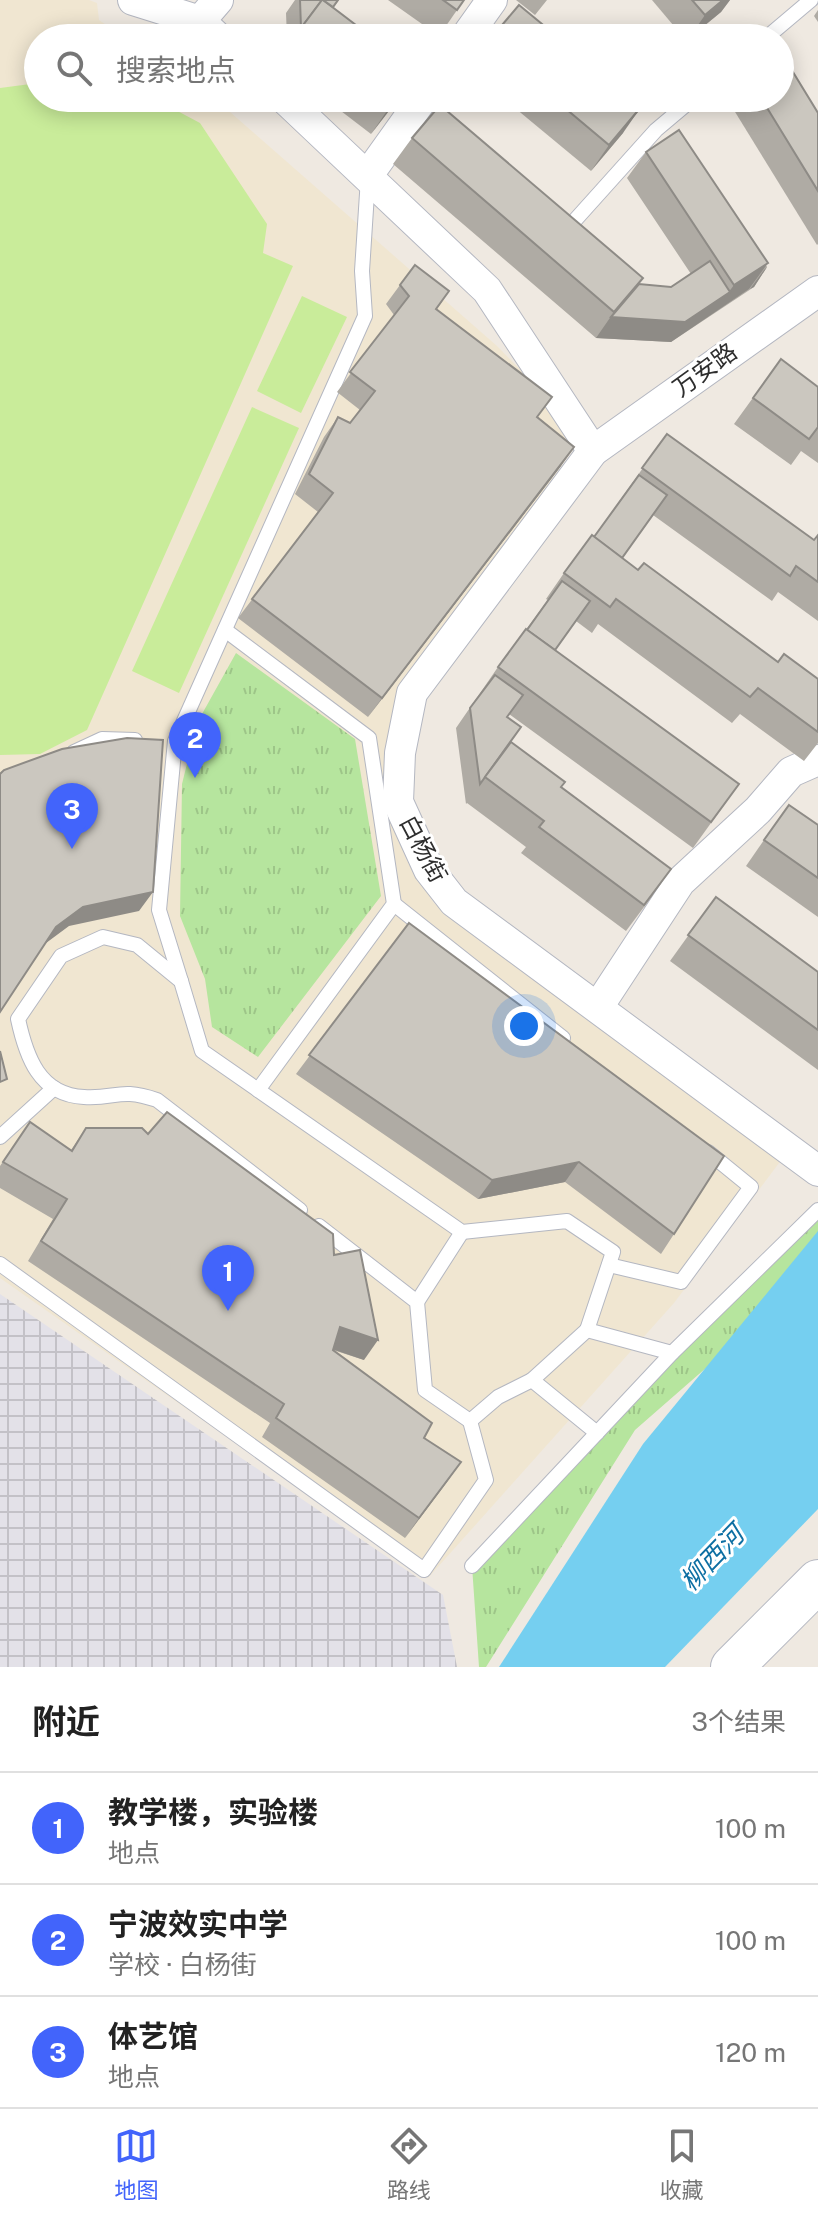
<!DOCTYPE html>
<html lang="zh">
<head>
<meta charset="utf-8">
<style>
	body { margin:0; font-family:"Public Sans","Noto Sans SC",sans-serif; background:#f2f2f2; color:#222 }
	.you { position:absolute; left:524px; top:1026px; width:28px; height:28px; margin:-20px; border:6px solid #fff; border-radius:50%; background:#1a73e8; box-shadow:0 0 0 12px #1a73e833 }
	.badge { display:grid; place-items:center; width:52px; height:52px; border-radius:50%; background:#4264fb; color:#fff; font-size:26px; font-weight:700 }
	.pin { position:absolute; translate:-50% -66px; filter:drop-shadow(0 2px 4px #0008) }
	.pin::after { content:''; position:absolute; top:42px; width:28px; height:24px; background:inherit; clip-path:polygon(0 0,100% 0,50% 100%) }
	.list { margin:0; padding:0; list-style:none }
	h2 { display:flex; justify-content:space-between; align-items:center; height:104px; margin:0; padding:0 32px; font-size:34px }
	h2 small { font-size:26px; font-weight:400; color:#767676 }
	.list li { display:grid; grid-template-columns:52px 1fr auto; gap:24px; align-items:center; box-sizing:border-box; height:112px; padding:0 32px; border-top:2px solid #e0e0e0 }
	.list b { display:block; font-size:30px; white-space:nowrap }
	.list p { margin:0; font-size:26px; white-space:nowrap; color:#767676 }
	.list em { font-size:26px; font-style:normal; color:#767676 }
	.icon { flex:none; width:44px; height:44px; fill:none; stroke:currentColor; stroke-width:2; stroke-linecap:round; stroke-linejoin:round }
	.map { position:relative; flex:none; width:818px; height:1667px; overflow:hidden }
	.search { position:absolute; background:#fff; box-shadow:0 4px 20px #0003; left:24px; right:24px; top:24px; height:88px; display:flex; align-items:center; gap:20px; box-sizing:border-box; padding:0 28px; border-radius:44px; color:#767676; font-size:30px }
	.sheet { height:440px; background:#fff }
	nav { display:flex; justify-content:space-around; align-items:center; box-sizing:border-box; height:112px; border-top:2px solid #e0e0e0; background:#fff; font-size:22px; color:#767676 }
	nav a { display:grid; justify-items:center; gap:4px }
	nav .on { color:#4264fb }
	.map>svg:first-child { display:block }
</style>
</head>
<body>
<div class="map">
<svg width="818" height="1667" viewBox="0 0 818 1667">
	<defs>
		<pattern id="industrial-grid" width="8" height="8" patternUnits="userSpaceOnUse" patternTransform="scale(2)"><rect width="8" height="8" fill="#e3e1e8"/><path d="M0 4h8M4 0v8" fill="none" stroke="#c3c1c7"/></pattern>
		<pattern id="park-tufts" width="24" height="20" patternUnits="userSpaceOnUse" patternTransform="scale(2)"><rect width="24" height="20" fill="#b6e59e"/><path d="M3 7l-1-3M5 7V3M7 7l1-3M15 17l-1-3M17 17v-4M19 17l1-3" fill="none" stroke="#9dc588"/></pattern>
	</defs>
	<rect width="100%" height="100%" fill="#efe9e1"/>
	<!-- industrial -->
	<path fill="url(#industrial-grid)" d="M0,1294L443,1595L457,1667H0Z"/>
	<!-- education -->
	<path fill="#f0e6d1" d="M0,0H89L97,3L99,20L125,38H38V98H214L497,346L542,392L573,449L403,693L390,801L406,859L434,903L592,1014L782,1159L674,1303L428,1578L0,1278Z"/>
	<!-- park -->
	<g fill="url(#park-tufts)">
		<path d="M236,653L355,739L381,896L258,1057L212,1027L205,979L180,916L182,784L197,723Z"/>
		<path d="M818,1211V1270L635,1430L486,1667H479L472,1566Z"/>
	</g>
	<!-- pitch -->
	<g fill="#c9ec9a">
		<path d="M38,83V98H153L200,123L267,224L263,253L293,266L87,730L40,754L0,755V88Z"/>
		<path d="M302,296L347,317L301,413L257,391Z"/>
		<path d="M252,407L299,428L179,693L132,671Z"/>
	</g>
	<!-- water -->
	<path fill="#75cff0" d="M818,1231V1509L665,1667H499L643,1444Z"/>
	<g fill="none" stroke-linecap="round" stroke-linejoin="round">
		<!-- service casing -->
		<g stroke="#b4b7c1" stroke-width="16">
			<g id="service">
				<path d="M766,38L811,0"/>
				<path d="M568,228L656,130L694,98"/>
				<path d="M225,630L369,738L394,904L258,1090"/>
				<path d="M74,752L102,739L135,740"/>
				<path d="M394,904L563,1038"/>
				<path d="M181,981L159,910L175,741L365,316L362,271L368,178"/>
				<path d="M0,1137L54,1088"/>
				<path d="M300,1210L157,1100C119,1087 117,1099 84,1097C39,1095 26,1056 18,1019L61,956L103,937L137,945L181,981L202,1051L462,1232L567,1221L613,1252L587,1330L672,1353"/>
				<path d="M319,1226L417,1302L425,1390L470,1421L498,1397L532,1380L597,1433"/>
				<path d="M0,1264L424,1570L486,1480L470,1421"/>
				<path d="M609,1265L681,1282L751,1187L708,1152"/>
				<path d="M417,1302L462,1232"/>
				<path d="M532,1380L587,1330"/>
				<path d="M472,1566L672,1353L818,1210"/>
			</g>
		</g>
		<!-- minor casing -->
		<g stroke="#b4b7c1" stroke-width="32">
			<g id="minor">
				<path d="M133,0L200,21"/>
				<path d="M218,0L200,21L218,38"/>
				<path d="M465,38L492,0"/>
				<path d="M284,98L487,290L593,451"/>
				<path d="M368,175L423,98"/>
				<path d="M818,291L593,451L412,693L400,753L398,802L429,870L454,902L818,1171"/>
				<path d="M598,1007L680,882L758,810L791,772L818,760"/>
			</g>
		</g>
		<!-- secondary casing -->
		<g stroke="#b4b7c1" stroke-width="44">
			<path id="secondary" d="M732,1667L818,1581"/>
		</g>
		<!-- service -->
		<use href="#service" stroke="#fff" stroke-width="14"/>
		<!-- minor -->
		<use href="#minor" stroke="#fff" stroke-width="30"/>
		<!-- secondary -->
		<use href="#secondary" stroke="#fff" stroke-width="42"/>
	</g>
	<!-- wall -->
	<g fill="#afaba4">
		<path d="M295,0H339L333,8L373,38H287L286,13Z"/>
		<path d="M388,0H464L439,36Z"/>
		<path d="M516,0H547L535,15Z"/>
		<path d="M652,0H730L721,12L690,38H684Z"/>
		<path d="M818,10V22L814,16Z"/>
		<path d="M324,98H399L371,134Z"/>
		<path d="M503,98H631L623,133L591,171Z"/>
		<path d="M738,98H780L818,113V244L817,245L732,107Z"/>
		<path d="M412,138L638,285L671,287L691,274L627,178L646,152L768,263L766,265L767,267L754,287L671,342L596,338L393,164Z"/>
		<path d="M400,285L449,291L437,309L537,418L561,466L368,717L238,618L318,512L295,494L324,437L338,417L350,423L360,410L337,392L394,315L386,304Z"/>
		<path d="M781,359L818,387V463L801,451L791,465L734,424Z"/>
		<path d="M667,434L814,540L818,535V621L778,592L772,601L653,515L622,558L638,570L778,662L818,679V743L804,761L740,714L732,723L598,624L592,633L576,621L555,650L739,784L693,848L509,714L507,717L511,742L561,787L653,895L626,931L521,853L526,847L467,803L466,804L456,728L498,667L548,600L546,599L564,573L594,537Z"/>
		<path d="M818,825V917L746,866L764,840Z"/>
		<path d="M716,897L818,972V1070L670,961Z"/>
		<path d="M409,923L674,1234L661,1254L565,1182L478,1199L296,1074Z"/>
		<path d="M30,1122L71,1150L86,1128L148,1134L334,1255L364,1360L333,1350L424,1438L461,1462L405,1538L262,1437L270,1423L28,1261L53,1219L0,1188V1166Z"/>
	</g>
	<!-- shaded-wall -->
	<g fill="#8e8b86">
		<path d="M723,0H730L721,12L689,38L705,15Z"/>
		<path d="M397,98H399L371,134L389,108Z"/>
		<path d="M641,107L623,133L591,171L609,145Z"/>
		<path d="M768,263L749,289L671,342L596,338L614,312L625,304L728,293L734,285Z"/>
		<path d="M767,267L754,287L750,289L764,270Z"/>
		<path d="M574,447L561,466L368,717L382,698Z"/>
		<path d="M153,892L139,911L69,926L42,946L56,927L83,907Z"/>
		<path d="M579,1162L565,1182L478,1199L492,1180Z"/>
		<path d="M340,1327L378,1340L364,1360L326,1347Z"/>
		<path d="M461,1462L447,1482L405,1538L419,1518Z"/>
	</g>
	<!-- building -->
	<g fill="#cbc7bf" stroke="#8e8b86" stroke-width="2">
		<path d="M300,0H322L301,28Z"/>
		<path d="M322,0H323L373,38H297L295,36Z"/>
		<path d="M323,0H338L333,7Z"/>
		<path d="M443,0H464L457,10Z"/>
		<path d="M692,0H723L705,15Z"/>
		<path d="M519,5L559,38H491Z"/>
		<path d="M785,59L818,113V191L761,98H780V62Z"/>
		<path d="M376,98H397L389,108Z"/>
		<path d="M553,98H631L641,107L609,145Z"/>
		<path d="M440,105L643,278L614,312L412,138Z"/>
		<path d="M679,130L768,263L734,285L646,152Z"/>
		<path d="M710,261L730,292L685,322L611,317L639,284L671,287Z"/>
		<path d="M415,265L449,291L436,309L552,397L537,417L574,447L382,698L252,599L333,493L309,474L338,417L350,423L375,391L350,372L409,296L400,285Z"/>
		<path d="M781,359L818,387V427L809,439L753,398Z"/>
		<path d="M667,434L814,540L818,535V582L796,566L790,576L642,468Z"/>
		<path d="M639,475L667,495L622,558L594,537Z"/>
		<path d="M592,535L638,570L644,563L778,662L784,654L818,679V732L758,688L750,697L616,599L610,607L564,573Z"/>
		<path d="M562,581L590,601L555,650L527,630Z"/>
		<path d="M526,629L739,784L711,822L498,667Z"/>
		<path d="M495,675L523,695L507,717L521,727L480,784L470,708Z"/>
		<path d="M127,738L163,740L153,892L83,907L56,927L0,1012V774L4,770L62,749Z"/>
		<path d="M511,742L565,782L561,787L671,869L644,905L539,827L544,821L485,777Z"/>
		<path d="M789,805L818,825V878L764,840Z"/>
		<path d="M716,897L818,972V1030L688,935Z"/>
		<path d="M409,923L724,1156L674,1234L579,1162L492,1180L309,1055Z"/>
		<path d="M0,1051L7,1079L0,1082Z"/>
		<path d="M167,1112L333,1234L334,1255L360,1250L378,1340L340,1327L333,1350L432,1423L424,1438L461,1462L419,1518L276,1418L284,1404L41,1241L67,1199L3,1162L30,1122L72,1151L86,1128H142L148,1134Z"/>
	</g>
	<g text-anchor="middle" stroke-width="6" stroke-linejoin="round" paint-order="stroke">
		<!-- street labels -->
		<g font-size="24" fill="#2e2e2e" stroke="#fff">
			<text transform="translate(705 370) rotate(-36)" y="8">万安路</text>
			<text transform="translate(423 849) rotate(62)" y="8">白杨街</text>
		</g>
		<!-- water labels -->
		<g font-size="26" font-style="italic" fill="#0d6fa3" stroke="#fff">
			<text transform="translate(712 1558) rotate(-46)" y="9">柳西河</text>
		</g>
	</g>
</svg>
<div class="you"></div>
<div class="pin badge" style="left:228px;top:1311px">1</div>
<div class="pin badge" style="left:195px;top:778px">2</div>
<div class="pin badge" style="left:72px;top:849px">3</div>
<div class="search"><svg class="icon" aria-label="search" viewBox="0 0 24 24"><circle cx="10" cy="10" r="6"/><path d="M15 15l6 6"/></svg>搜索地点</div>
</div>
<section class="sheet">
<h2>附近<small>3个结果</small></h2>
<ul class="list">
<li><span class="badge">1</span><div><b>教学楼，实验楼</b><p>地点</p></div><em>100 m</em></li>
<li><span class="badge">2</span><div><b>宁波效实中学</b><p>学校 · 白杨街</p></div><em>100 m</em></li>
<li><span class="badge">3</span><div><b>体艺馆</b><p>地点</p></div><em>120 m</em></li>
</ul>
</section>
<nav>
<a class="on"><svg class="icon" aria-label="map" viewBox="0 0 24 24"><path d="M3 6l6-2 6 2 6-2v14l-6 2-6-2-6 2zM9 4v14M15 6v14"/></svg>地图</a>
<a><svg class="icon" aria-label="directions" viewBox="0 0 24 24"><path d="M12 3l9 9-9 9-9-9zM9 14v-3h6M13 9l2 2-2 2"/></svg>路线</a>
<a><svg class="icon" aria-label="saved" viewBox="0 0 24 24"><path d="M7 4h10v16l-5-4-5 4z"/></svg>收藏</a>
</nav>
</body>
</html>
